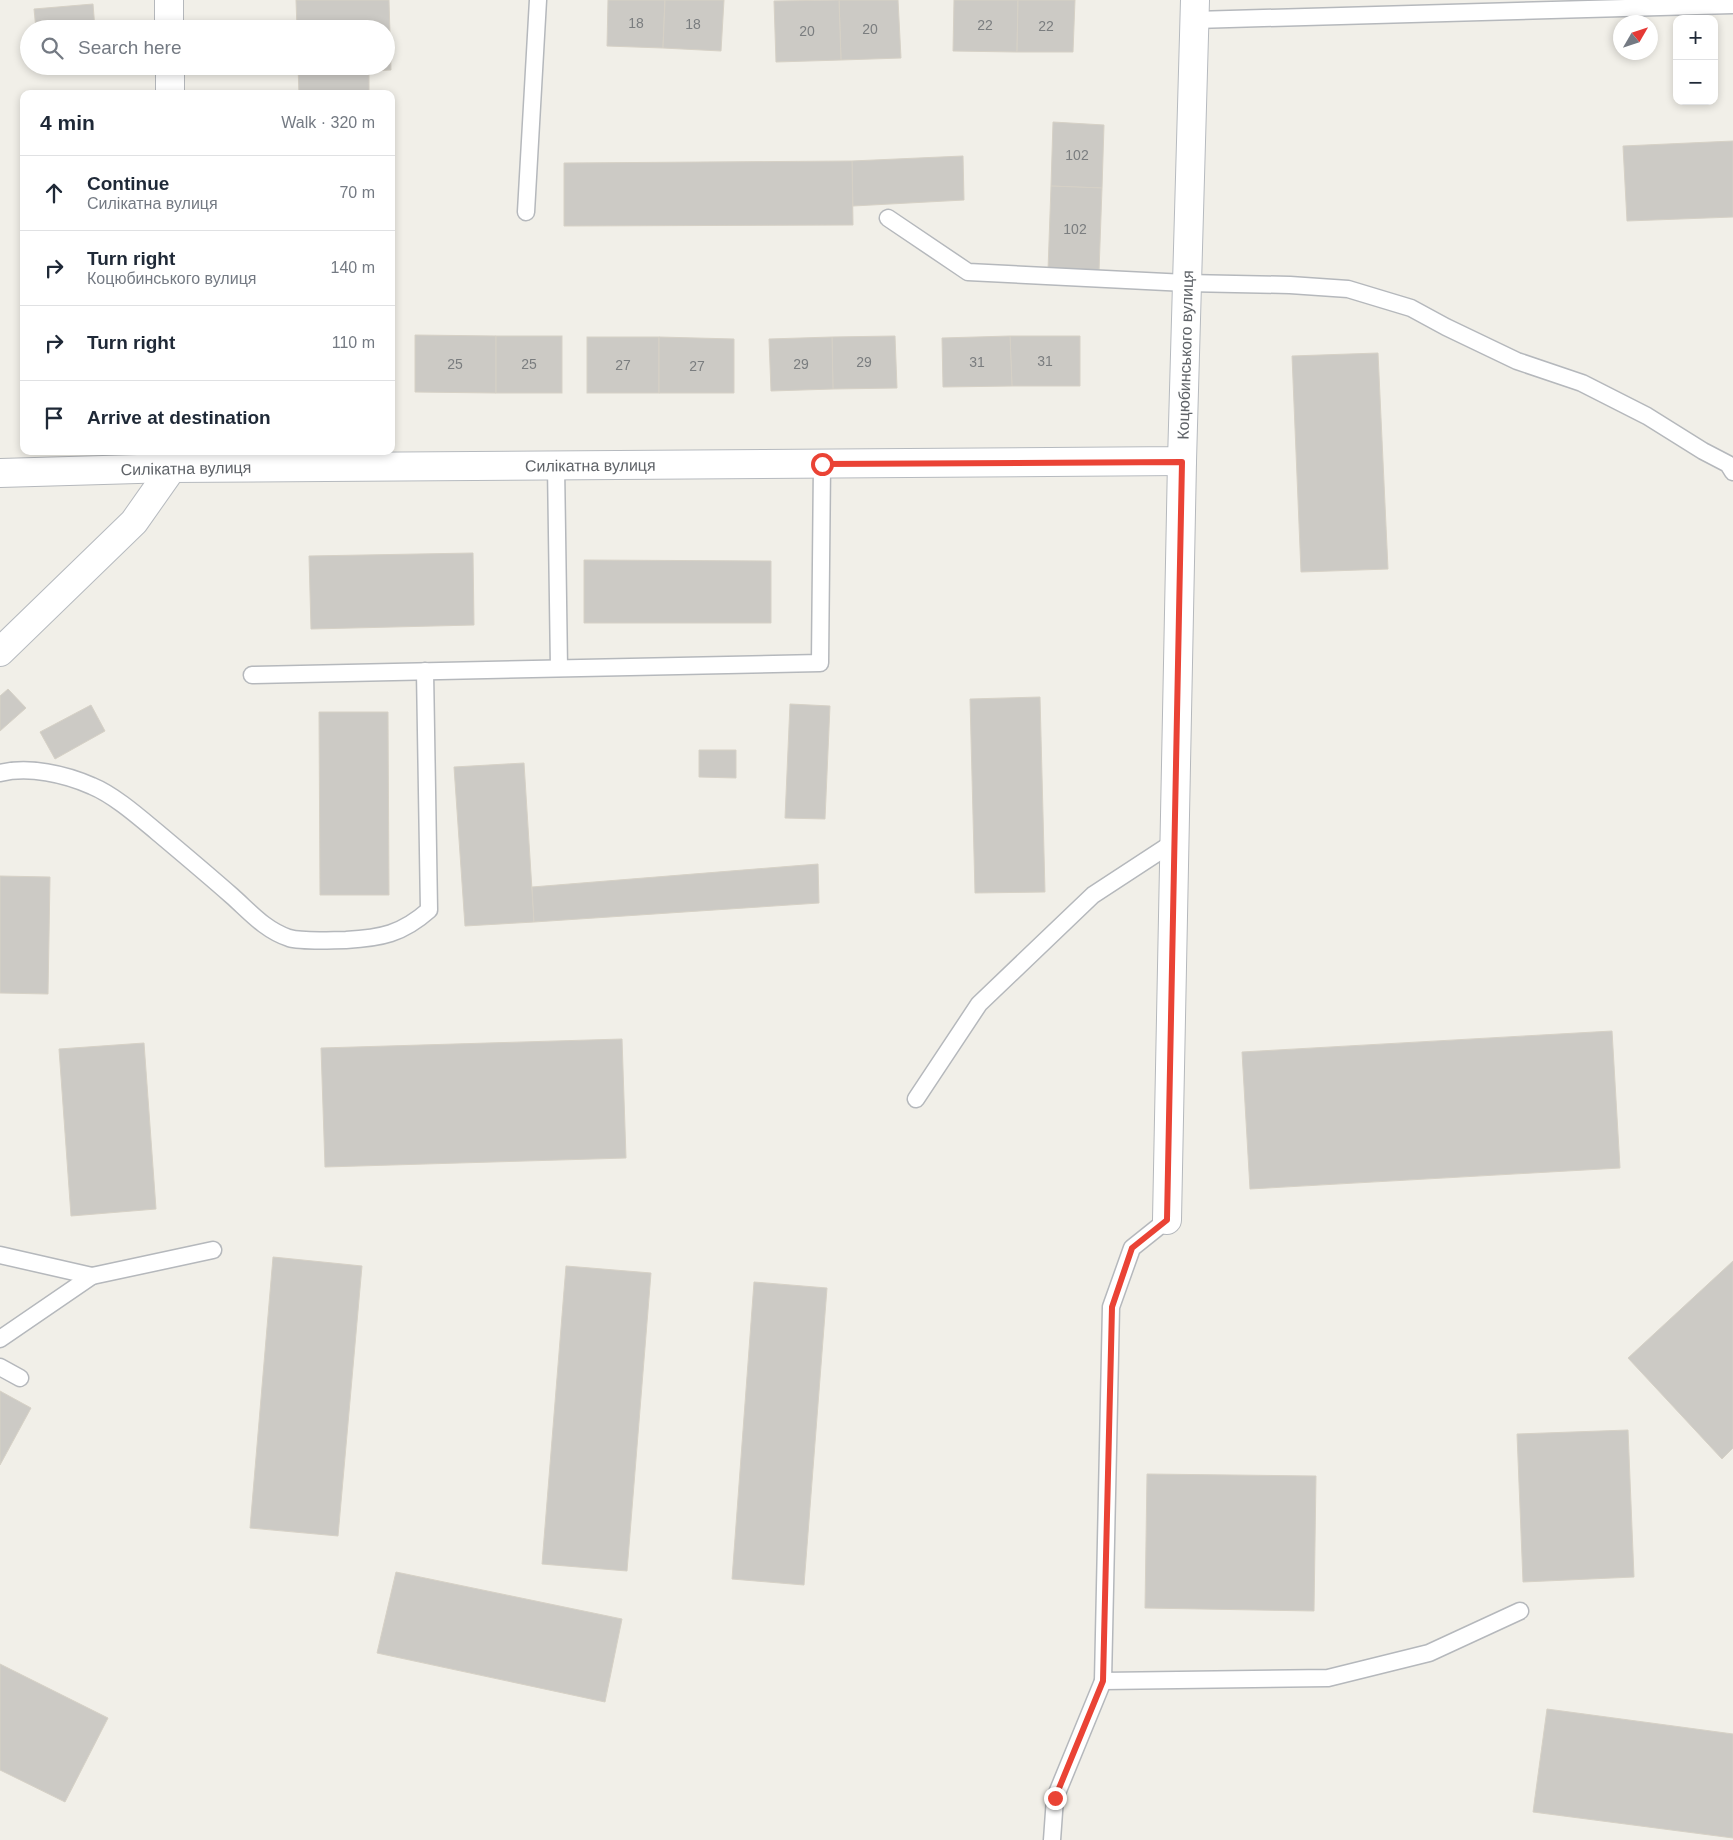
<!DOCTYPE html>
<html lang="en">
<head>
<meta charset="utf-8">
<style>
	body { margin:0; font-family:Helvetica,sans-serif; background:#f6f6f7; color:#1f2937 }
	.controls { position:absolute; right:15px; top:15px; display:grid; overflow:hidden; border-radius:10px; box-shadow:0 2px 8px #0003 }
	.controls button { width:45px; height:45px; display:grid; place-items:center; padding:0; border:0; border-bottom:1px solid #e0e1e3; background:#fff; color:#1f2937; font:25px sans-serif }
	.compass { position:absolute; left:1613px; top:15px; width:45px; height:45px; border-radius:50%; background:#fff; box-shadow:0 2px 8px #0003; rotate:51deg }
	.stop { position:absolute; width:15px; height:15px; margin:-11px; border:4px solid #ea4335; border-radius:50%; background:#fff }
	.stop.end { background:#ea4335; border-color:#fff; box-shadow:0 1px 5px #0008 }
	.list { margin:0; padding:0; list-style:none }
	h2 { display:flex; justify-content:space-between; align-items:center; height:65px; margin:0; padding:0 20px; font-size:21px }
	h2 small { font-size:16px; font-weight:400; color:#747a83 }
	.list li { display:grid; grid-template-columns:32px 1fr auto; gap:15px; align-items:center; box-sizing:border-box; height:75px; padding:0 20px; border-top:1px solid #e0e1e3 }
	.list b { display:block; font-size:19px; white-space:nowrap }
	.list p { margin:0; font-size:16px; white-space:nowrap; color:#747a83 }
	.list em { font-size:16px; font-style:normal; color:#747a83 }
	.icon { flex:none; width:28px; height:28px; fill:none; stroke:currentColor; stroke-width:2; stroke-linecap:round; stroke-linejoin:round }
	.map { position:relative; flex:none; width:1733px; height:1840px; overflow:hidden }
	.search { position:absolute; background:#fff; box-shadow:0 2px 8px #0003; left:20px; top:20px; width:375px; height:55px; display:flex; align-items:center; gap:12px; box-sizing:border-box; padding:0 18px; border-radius:28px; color:#747a83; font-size:19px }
	.panel { position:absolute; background:#fff; box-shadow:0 2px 8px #0003; left:20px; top:90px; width:375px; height:365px; border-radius:10px }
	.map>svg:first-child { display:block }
</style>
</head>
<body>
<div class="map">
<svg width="1733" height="1840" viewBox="0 0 1733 1840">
	<rect width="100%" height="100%" fill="#f1efe8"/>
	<!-- building -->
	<g fill="#cccac5" stroke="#d6d1c6">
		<path d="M296,0H389L391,70L369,71V94H299L298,66H386V29H297Z"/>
		<path d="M608,0H665L663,48L607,46Z"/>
		<path d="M665,0H724L721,51L663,48Z"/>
		<path d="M839,0H898L901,58L841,60Z"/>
		<path d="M839,0L841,60L776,62L774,1Z"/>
		<path d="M954,0H1018L1017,52L953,51Z"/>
		<path d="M1018,0H1075L1073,52H1017Z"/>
		<path d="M93,4L95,29H36L34,9Z"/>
		<path d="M1053,122L1104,125L1102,188L1051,186Z"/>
		<path d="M1733,141V217L1627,221L1623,146Z"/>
		<path d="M963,156L964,200L853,206L852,161Z"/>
		<path d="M852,161L853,225L564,226V163Z"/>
		<path d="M1051,186L1102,188L1099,272L1048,270Z"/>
		<path d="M415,335L496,336V393L415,392Z"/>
		<rect x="496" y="336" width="66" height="57"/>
		<path d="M895,336L897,388L833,389L832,337Z"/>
		<path d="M1010,336H1080V386H1012Z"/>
		<path d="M1010,336L1012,386L943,387L942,338Z"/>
		<rect x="587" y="337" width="72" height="56"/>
		<path d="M659,337L734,339V393H659Z"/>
		<path d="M832,337L833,389L771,391L769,339Z"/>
		<path d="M1378,353L1388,569L1301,572L1292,356Z"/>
		<path d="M473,553L474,625L311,629L309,556Z"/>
		<path d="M584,560L771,561V623H584Z"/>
		<path d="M8,689L26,708L0,731V696Z"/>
		<path d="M1040,697L1045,892L975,893L970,699Z"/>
		<path d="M790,704L830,706L825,819L785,818Z"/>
		<path d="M91,705L105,731L55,759L40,732Z"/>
		<path d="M319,712H388L389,895H320Z"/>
		<path d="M699,750H736V778L699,777Z"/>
		<path d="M524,763L534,922L465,926L454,767Z"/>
		<path d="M818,864L819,903L534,922L532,887Z"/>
		<path d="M0,876L50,877L48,994L0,993Z"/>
		<path d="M1612,1031L1620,1168L1250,1189L1242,1052Z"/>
		<path d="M622,1039L626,1158L325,1167L321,1048Z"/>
		<path d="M144,1043L156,1209L71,1216L59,1049Z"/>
		<path d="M273,1257L362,1266L338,1536L250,1528Z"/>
		<path d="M1733,1261V1448L1722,1459L1628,1358Z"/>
		<path d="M566,1266L651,1273L627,1571L542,1564Z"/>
		<path d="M754,1282L827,1288L804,1585L732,1579Z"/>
		<path d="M0,1391L31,1408L0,1465Z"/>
		<path d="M1628,1430L1634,1577L1523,1582L1517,1434Z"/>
		<path d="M1147,1474L1316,1476L1314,1611L1145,1608Z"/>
		<path d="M396,1572L622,1619L605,1702L377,1653Z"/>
		<path d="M0,1664L108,1718L65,1802L0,1770Z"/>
		<path d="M1547,1709L1733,1734V1838L1533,1812Z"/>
	</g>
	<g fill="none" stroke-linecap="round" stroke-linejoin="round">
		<!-- lane casing -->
		<g stroke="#b5b8bc" stroke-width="19">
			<g id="lane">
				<path d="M1195,20L1733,5"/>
				<path d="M526,212L538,0"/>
				<path d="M888,218L968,272L1186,283L1290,285L1348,289L1411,308L1446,327L1517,361L1582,383L1647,416L1703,451L1728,464L1733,472"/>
				<path d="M556,465L559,668"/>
				<path d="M252,675L820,663L822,464"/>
				<path d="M0,773C29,766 65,774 92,786C114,795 139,817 157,832C182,853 207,874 232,896C250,912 265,930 289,938C303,942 331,940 346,940C381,938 402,934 429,910L425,671"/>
				<path d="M916,1099L979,1004L1093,895L1174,842"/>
				<path d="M1167,1220L1132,1248L1111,1307L1103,1681L1328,1678L1429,1653L1520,1611"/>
				<path d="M0,1255L92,1276L213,1250"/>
				<path d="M0,1339L92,1276"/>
				<path d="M0,1367L20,1378"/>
				<path d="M1052,1840L1055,1798L1103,1681"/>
			</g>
		</g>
		<!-- street casing -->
		<g stroke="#b5b8bc" stroke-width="30">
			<g id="street">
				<path d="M169,0V29"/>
				<path d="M170,66V94"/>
				<path d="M0,473L172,468V451"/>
				<path d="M1167,1220L1182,461"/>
			</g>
		</g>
		<!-- secondary casing -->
		<g stroke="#b6babf" stroke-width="30">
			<g id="secondary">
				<path id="s1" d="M0,652L134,522L172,468L1182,461L1195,0"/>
			</g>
		</g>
		<!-- lane -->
		<use href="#lane" stroke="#fff" stroke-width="16"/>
		<!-- street -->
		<use href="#street" stroke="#fff" stroke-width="28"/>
		<!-- secondary -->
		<use href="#secondary" stroke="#fff" stroke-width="28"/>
	</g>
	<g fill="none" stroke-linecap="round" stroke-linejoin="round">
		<!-- route -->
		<path stroke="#ea4335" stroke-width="6" d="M822,464L1182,462L1167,1220L1132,1248L1112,1307L1103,1681L1055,1798"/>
	</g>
	<g text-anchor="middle" stroke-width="4" stroke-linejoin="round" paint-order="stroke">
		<!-- number labels -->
		<g font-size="14" fill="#7a7d7f">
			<text x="636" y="28">18</text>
			<text x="693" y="29">18</text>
			<text x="985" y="30">22</text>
			<text x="1046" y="31">22</text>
			<text x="870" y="34">20</text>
			<text x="807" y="36">20</text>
			<text x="1077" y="160">102</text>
			<text x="1075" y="234">102</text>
			<text x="1045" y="366">31</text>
			<text x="864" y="367">29</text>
			<text x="977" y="367">31</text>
			<text x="455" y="369">25</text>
			<text x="529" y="369">25</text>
			<text x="801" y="369">29</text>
			<text x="623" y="370">27</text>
			<text x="697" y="371">27</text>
		</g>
		<!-- street labels -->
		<g font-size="16" fill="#5f6368" stroke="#fff">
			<text dy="6" stroke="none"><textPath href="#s1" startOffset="1369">Коцюбинського вулиця</textPath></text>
			<text dy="6" stroke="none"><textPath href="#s1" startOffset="671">Силікатна вулиця</textPath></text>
			<text transform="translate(186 468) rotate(-1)" y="6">Силікатна вулиця</text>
		</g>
	</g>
</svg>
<div class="controls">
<button>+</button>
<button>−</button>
</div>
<svg class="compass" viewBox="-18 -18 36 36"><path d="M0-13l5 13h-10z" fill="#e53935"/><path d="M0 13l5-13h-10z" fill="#747a83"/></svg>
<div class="stop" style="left:822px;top:464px"></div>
<div class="stop end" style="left:1055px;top:1798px"></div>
<div class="search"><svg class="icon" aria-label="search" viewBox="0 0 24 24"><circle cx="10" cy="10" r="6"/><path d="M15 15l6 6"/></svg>Search here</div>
<section class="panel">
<h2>4 min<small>Walk · 320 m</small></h2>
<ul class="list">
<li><svg class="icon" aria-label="ahead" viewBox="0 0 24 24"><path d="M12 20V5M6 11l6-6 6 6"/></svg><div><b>Continue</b><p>Силікатна вулиця</p></div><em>70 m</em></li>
<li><svg class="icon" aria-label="right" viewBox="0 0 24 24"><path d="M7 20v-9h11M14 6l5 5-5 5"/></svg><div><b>Turn right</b><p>Коцюбинського вулиця</p></div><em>140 m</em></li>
<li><svg class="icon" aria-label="right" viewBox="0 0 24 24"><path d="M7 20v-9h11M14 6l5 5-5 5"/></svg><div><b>Turn right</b></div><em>110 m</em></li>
<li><svg class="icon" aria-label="arrive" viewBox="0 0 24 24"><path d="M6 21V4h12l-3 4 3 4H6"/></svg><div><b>Arrive at destination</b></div></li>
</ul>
</section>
</div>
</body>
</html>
